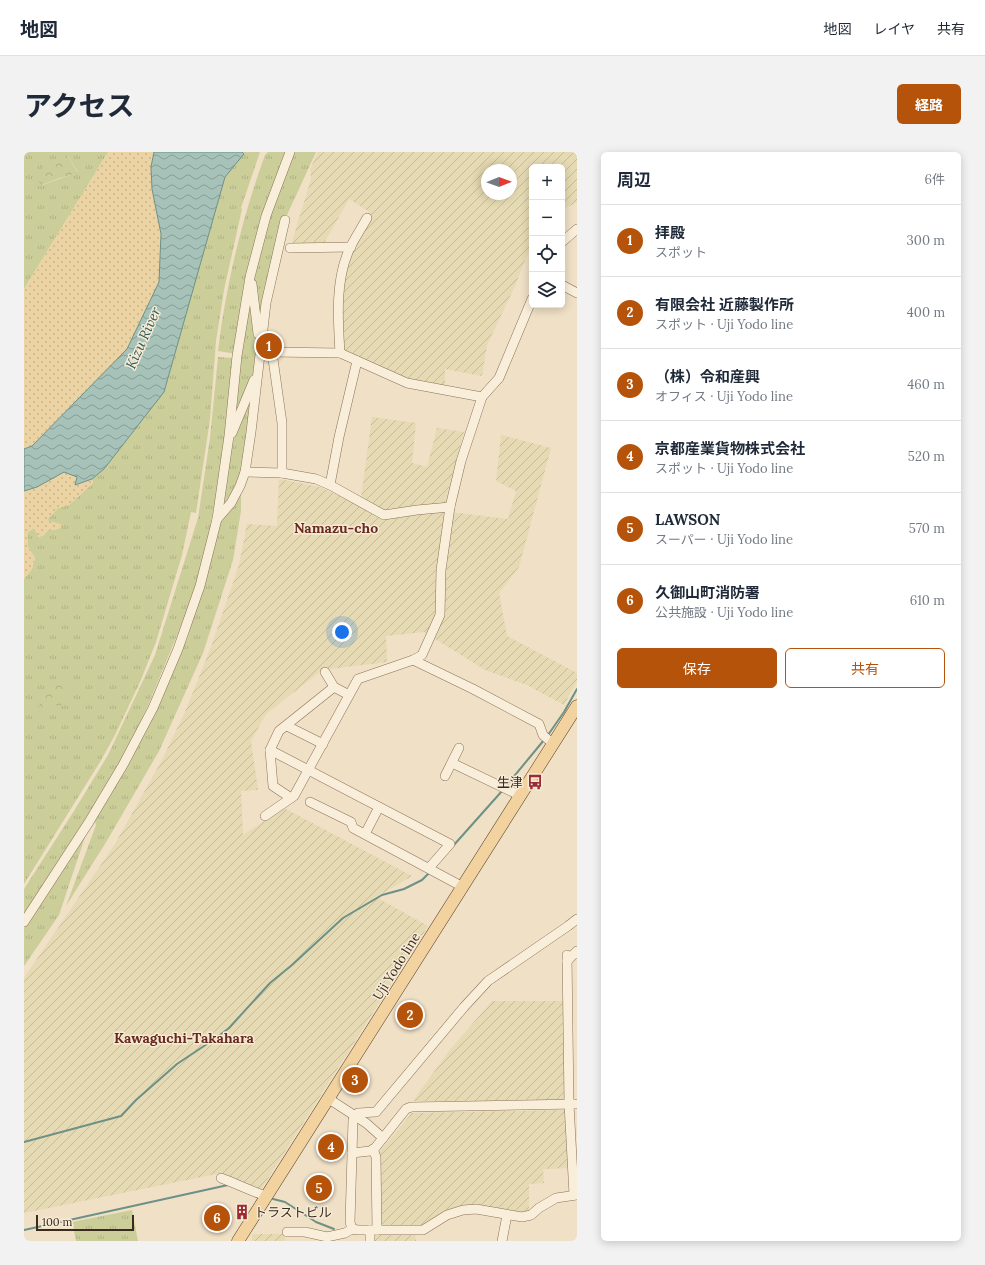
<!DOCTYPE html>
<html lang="ja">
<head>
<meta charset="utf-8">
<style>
	body { margin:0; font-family:Lora,"Noto Sans JP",serif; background:#f2f2f3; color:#1f2937 }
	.controls { position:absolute; right:12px; top:12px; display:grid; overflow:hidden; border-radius:6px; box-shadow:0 2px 10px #0003 }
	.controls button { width:36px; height:36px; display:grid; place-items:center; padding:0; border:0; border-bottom:1px solid #e0e1e3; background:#fff; color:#1f2937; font:20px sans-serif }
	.compass { position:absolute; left:457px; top:12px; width:36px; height:36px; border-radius:50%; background:#fff; box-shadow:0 2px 10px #0003; rotate:89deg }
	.scale { position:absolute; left:12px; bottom:10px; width:98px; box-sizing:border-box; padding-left:4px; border:2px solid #3b2b1f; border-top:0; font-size:11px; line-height:14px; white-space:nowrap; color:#3b2b1f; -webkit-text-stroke:3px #f6ebd6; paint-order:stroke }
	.you { position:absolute; left:318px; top:480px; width:14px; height:14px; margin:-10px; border:3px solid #fff; border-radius:50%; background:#1a73e8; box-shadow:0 0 0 6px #1a73e833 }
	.badge { display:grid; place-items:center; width:26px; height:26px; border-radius:50%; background:#b45309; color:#fff; font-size:13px; font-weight:700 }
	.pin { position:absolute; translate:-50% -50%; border:2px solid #fff; box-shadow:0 1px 4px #0006 }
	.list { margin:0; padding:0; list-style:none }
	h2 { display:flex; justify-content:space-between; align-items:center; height:52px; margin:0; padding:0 16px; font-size:17px }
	h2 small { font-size:13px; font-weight:400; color:#747a83 }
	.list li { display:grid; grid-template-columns:26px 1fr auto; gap:12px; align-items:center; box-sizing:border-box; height:72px; padding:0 16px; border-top:1px solid #e0e1e3 }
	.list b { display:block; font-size:15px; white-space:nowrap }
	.list p { margin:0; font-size:13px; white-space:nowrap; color:#747a83 }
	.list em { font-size:13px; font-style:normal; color:#747a83 }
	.actions { display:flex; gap:8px; padding:12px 16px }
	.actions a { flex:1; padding:9px 0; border:1px solid #b45309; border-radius:6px; text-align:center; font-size:14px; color:#b45309 }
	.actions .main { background:#b45309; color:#fff }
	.icon { flex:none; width:22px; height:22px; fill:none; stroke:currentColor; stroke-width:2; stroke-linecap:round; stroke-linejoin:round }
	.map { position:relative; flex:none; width:553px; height:1089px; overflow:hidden; border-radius:6px }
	header { display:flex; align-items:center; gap:24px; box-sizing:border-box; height:56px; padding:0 20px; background:#fff; border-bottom:1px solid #e0e1e3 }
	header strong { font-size:19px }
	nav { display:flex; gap:22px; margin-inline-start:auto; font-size:14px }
	.intro { display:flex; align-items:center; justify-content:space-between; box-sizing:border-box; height:96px; padding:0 24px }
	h1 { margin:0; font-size:28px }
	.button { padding:10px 18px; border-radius:6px; background:#b45309; color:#fff; font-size:14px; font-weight:700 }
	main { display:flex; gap:24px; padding:0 24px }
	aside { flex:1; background:#fff; border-radius:6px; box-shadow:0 2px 10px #0003 }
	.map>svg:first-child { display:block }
</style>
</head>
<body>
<header>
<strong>地図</strong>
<nav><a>地図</a><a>レイヤ</a><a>共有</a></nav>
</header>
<div class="intro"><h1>アクセス</h1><a class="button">経路</a></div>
<main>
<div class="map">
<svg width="553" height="1089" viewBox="0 0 553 1089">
	<defs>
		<pattern id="farmland-furrows" width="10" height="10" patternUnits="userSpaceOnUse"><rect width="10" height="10" fill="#e5dab3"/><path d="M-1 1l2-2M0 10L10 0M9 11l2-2" fill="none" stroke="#c5bb9a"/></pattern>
		<pattern id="grass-tufts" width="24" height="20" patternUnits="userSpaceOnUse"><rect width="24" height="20" fill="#cbce99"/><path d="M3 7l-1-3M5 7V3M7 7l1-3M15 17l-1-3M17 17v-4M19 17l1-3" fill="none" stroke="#afb183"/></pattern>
		<pattern id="forest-crowns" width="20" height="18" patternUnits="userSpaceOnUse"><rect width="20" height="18" fill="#cbce99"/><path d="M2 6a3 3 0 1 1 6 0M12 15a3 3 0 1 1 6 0" fill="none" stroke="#afb183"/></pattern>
		<pattern id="sand-dots" width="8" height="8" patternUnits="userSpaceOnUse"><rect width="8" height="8" fill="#ebd3a3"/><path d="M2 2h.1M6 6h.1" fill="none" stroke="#cab58c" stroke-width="1.8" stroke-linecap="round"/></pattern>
		<pattern id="water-waves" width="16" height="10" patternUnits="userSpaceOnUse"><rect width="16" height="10" fill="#a7c2b9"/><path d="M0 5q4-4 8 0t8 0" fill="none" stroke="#899e96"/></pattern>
	</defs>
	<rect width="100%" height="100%" fill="#efe0c6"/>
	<!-- farmland -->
	<g fill="url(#farmland-furrows)" fill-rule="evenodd">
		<path d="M294,0H553V50L538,58V15H508V91L491,134L463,193L458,224L421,217V237L383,229L318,200L317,137L327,94L346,60L325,47L299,93L270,95L268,90L287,27L286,17ZM463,18H487V42H463Z"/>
		<path d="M348,265L392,271L388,311L403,315L413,276L440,280L421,350L427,360L484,367L492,339L472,329L477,283L527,296L495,415L475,441L483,484L553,521V529L540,553L503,533L461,518L400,480L362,484L363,510L298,518L242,562L227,589L234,638L217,639L219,683L260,656L388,724L352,745L404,774L236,1039L197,1021L0,1061V826L91,692L138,608L161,560L187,495L215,413L223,372L253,374L255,327L296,335L336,354Z"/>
		<path d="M468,849H541V949H389L425,899Z"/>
		<path d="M543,958L546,1016L519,1017L520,1031L505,1032V1060L492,1061L456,1055L395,1075H354L353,1003L388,961Z"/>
		<path d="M391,1081L392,1089H349V1082Z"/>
		<rect x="228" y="1082" width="33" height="7"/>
	</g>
	<!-- grass -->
	<g fill="url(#grass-tufts)" fill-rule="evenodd">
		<path d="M0,0H84L0,137ZM43,3L54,20L16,34Z"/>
		<path d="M218,0H236L217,56L218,57L200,138L192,189L186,267L172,361L167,360L158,403L132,490L116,530L91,583L76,610L0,732V427L8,417L11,406L4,395V380L10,376L15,385L20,383L24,378H34L30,371L22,369L34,356L45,353L69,331L68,327L80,317L140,240L201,25L220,2Z"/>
		<path d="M244,0H263L247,42L213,202L194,199C202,132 218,66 241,3Z"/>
		<path d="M269,0H292L263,63L259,67L236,180L229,121L244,66Z"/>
		<path d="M226,139C229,160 234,182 232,203C231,226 217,255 209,277L216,207Z"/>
		<path d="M194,205L210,206L202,286L188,366L172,437L123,556L98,608L64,666L0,765V737L50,659L84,603L131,503L174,366L186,286Z"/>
		<path d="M231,232L215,331L197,360L210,286Z"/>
		<path d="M217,337V359L209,408L179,501L135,599L84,687L42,754L72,673L70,666L132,558L164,485L197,369Z"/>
		<path d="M63,679L35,763L0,814V776Z"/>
		<path d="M108,1058L114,1089H52L48,1070Z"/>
	</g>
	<!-- forest -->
	<g fill="url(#forest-crowns)">
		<path d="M43,3L54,21L36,26L15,34C16,9 22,13 43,3Z"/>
		<path d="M39,526L48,532L36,555L29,552L22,559H13L17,549L15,542L27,538Z"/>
	</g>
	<!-- sand -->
	<g fill="url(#sand-dots)">
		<path d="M84,0H130L127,15L128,37L137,82L135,130L103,197L7,294L0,297V137Z"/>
		<path d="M40,319L53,325L51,333L68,327L69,331L45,353L34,356L23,368L39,373L34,378H24L20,383L14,385L10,376L4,380V395L11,406L8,417L0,427V339L13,335Z"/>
	</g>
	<!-- water -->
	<path fill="url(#water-waves)" stroke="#6d9186" d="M130,0H218L220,2L201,25L140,240L80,317L68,327L51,333L53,325L40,320L13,335L0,339V297L8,294L103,197L135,130L137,82L128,37L127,15Z"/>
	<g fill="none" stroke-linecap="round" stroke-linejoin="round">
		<!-- stream -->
		<g stroke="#6d9186" stroke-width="2">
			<path d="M524,583L540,560L553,537"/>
			<path d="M482,634L520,588"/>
			<path d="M429,694L478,639"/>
			<path d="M0,990L97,964L112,948L153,912L192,886L205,876L246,831L268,813L319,766L358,743L380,737L398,728L405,721"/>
			<path d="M249,1047L261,1050L292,1070L310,1077"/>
			<path d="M0,1078L204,1033"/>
		</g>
		<!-- minor casing -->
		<g stroke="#8b715b" stroke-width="10">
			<g id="minor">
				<path d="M538,90L553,77"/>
				<path d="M266,96L327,95"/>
				<path d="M228,132L234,182"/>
				<path d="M538,133L553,141"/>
				<path d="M248,200L316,201L383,231L458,245"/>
				<path d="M248,200L258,271V321"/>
				<path d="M316,201C314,168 311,129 325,98C330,87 337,77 343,66"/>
				<path d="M208,281L230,228"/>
				<path d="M221,320L258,321L292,327L306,333L360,363L393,358L426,355"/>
				<path d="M306,333L315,285L333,209"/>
				<path d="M193,367L207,351L216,334L221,320L227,280L242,151L261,68"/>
				<path d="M389,508L449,537L515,572L519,583L529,592"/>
				<path d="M301,520L310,535L325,543"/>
				<path d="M263,574L299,592"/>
				<path d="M246,598L426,692L405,716"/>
				<path d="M428,611L497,644"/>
				<path d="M421,624L435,596"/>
				<path d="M267,646L249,634L246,598L255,579L310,535"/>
				<path d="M286,650L327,670L329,676L439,735"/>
				<path d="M241,664L270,644L334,527L389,508L398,503L416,463L417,418L426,355L437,309L458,245L475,226L508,147"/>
				<path d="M341,682L355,655"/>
				<path d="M0,770L65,670L99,613L129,556L154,497L176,434L193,367L205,284L213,204L226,125L242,64L266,0"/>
				<path d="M543,803L545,952L550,1043"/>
				<path d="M543,809L553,799"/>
				<path d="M305,947L342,971L359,986"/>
				<path d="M349,997L352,1005L353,1078"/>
				<path d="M328,1001L346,999L351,996L382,957L387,955L553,952"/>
				<path d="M197,1026C213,1032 227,1039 242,1044"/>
				<path d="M328,1077L326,1070L329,968L334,961L352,960L440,855L464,829L544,774L553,767"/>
				<path d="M263,1080H281L303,1085L321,1081L328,1077L334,1078H399L423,1063L439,1058L452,1057L498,1065L507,1063L515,1056L532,1046L553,1043"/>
				<path d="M346,1089V1078"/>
				<path d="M478,1089L483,1063"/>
			</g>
		</g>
		<!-- major casing -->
		<g stroke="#59402f" stroke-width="13">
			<path id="major" d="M214,1089L553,554"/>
		</g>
		<!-- minor -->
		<use href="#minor" stroke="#f9eed9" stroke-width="9"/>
		<!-- major -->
		<use href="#major" stroke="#f2d29e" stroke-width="12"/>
	</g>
	<!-- icons -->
	<defs>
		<g id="bus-bare" transform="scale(1.2)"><path d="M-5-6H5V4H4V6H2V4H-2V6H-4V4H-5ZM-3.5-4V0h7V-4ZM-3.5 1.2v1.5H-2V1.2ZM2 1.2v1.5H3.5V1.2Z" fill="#9b2a32" stroke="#f6ebd6" stroke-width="2.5" paint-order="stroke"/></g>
		<g id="building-bare" transform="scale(1.2)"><path d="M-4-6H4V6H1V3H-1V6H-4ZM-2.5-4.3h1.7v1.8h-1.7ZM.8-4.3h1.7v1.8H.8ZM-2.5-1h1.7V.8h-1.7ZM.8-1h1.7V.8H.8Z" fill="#9b2a32" stroke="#f6ebd6" stroke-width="2.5" paint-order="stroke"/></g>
	</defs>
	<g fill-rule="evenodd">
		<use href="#bus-bare" x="511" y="630"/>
		<use href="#building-bare" x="218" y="1060"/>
	</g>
	<g text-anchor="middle" stroke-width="3" stroke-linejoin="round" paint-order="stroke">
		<!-- poi labels -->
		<g font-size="13" fill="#3b2b1f" stroke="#f6ebd6" text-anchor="end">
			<text x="499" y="635">生津</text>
			<text x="230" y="1065" text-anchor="start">トラストビル</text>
		</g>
		<!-- street labels -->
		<g font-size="13" fill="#3b2b1f" stroke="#f6ebd6">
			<text transform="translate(372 814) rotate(-58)" y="5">Uji Yodo line</text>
		</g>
		<!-- water labels -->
		<g font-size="14" font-style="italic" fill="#2e5b55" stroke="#f6ebd6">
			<text transform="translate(119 186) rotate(-66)" y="5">Kizu River</text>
		</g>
		<!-- neighbourhood labels -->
		<g font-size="14" font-weight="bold" fill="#68291e" stroke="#f6ebd6">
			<text x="312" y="381">Namazu-cho</text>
			<text x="160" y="891">Kawaguchi-Takahara</text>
		</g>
	</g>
</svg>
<div class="controls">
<button>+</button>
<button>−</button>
<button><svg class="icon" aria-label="locate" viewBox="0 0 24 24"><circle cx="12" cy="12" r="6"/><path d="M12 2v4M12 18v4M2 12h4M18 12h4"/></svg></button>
<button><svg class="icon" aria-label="layers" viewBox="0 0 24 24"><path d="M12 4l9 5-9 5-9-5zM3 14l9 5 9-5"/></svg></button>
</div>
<svg class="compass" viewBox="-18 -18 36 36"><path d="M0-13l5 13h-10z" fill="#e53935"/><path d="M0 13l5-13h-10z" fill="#747a83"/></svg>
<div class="scale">100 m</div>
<div class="you"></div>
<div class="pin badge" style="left:245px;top:194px">1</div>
<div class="pin badge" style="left:386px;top:863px">2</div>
<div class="pin badge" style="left:331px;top:928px">3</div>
<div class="pin badge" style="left:307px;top:995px">4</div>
<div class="pin badge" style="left:295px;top:1036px">5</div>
<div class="pin badge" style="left:193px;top:1066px">6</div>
</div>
<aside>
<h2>周辺<small>6件</small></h2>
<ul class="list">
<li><span class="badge">1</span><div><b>拝殿</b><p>スポット</p></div><em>300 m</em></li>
<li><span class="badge">2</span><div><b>有限会社 近藤製作所</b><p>スポット · Uji Yodo line</p></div><em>400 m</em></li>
<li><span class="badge">3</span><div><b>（株）令和産興</b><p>オフィス · Uji Yodo line</p></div><em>460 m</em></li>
<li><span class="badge">4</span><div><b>京都産業貨物株式会社</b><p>スポット · Uji Yodo line</p></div><em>520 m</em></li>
<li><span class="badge">5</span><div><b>LAWSON</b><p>スーパー · Uji Yodo line</p></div><em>570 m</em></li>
<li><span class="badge">6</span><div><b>久御山町消防署</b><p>公共施設 · Uji Yodo line</p></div><em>610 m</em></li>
</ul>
<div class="actions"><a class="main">保存</a><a>共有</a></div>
</aside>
</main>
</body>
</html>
